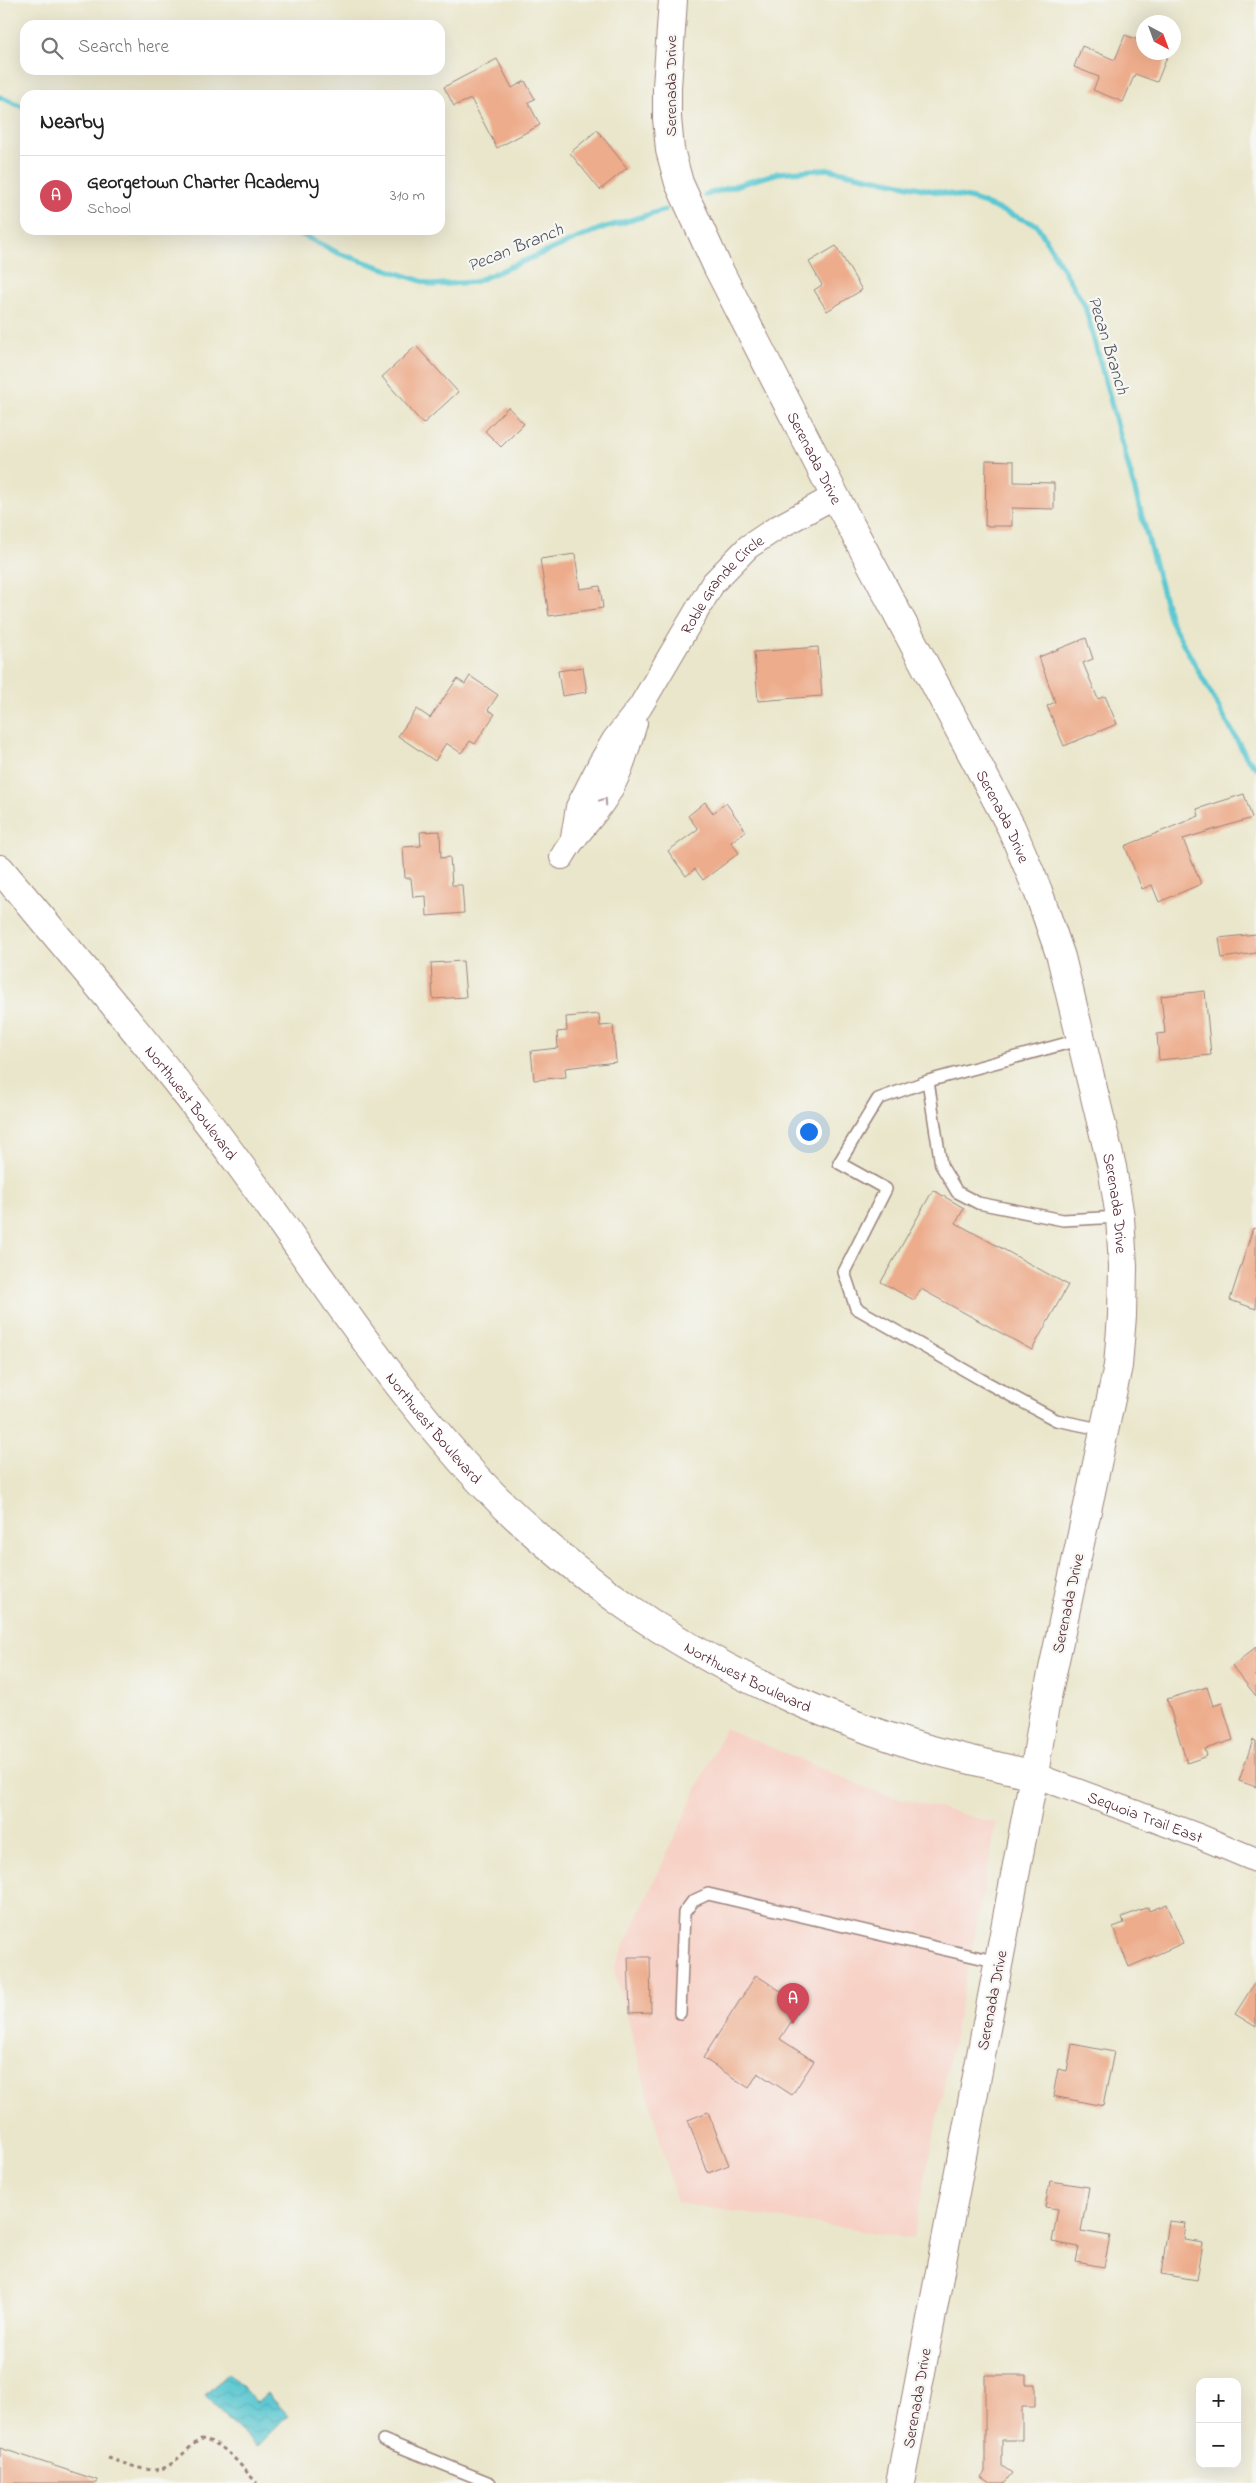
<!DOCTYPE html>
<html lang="en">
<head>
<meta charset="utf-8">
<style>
	body { margin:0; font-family:"Indie Flower",sans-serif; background:#f2f2f2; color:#222 }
	.controls { position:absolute; right:15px; bottom:15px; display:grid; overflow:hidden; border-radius:10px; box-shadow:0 5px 20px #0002 }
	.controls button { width:45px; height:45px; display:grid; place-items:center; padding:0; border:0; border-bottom:1px solid #e0e0e0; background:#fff; color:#222; font:25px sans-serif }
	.compass { position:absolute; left:1136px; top:15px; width:45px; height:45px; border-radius:50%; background:#fff; box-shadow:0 5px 20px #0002; rotate:139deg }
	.you { position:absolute; left:808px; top:1131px; width:18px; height:18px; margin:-12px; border:4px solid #fff; border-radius:50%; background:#1a73e8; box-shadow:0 0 0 8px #1a73e833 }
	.badge { display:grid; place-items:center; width:32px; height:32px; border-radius:50%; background:#d1495b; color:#fff; font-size:16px; font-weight:700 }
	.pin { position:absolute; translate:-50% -41px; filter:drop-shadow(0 1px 2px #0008) }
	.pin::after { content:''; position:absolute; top:26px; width:18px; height:15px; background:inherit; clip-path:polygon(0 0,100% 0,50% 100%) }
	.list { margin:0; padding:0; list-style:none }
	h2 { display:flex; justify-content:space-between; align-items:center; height:65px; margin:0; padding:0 20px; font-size:21px }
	h2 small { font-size:16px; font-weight:400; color:#767676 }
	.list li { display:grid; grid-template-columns:32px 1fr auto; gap:15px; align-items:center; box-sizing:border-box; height:80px; padding:0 20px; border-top:1px solid #e0e0e0 }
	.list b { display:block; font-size:19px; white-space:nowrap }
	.list p { margin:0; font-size:16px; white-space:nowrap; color:#767676 }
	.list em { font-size:16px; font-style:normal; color:#767676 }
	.icon { flex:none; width:28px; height:28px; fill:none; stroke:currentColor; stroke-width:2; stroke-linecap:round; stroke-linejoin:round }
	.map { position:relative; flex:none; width:1256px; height:2483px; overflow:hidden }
	.search { position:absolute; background:#fff; box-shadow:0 5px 20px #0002; left:20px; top:20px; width:425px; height:55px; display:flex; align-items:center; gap:12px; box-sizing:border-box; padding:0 18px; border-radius:15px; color:#767676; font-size:19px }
	.panel { position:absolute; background:#fff; box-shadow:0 5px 20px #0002; left:20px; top:90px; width:425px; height:145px; border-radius:15px }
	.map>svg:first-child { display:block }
</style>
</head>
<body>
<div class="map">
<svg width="1256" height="2483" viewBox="0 0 1256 2483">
	<defs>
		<pattern id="water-waves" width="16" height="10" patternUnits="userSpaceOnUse" patternTransform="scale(1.25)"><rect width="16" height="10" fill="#5bc8d1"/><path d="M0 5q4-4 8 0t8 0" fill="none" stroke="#51abb4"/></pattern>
	</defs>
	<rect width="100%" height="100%" fill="#f6f6f2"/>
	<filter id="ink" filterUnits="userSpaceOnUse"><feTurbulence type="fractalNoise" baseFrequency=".02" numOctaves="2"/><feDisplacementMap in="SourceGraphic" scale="10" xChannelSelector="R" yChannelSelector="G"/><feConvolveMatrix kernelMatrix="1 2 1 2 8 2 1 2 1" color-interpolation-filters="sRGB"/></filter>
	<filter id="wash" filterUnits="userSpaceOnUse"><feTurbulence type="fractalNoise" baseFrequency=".0096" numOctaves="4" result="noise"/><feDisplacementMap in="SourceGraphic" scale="20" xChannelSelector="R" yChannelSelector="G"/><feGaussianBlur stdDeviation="1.12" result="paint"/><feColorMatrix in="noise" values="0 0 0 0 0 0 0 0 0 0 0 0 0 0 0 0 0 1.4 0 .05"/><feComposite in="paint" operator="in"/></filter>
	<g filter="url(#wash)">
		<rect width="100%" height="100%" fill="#eae6cb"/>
		<!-- built -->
		<path fill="#f7d1c6" d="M725,1728L879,1793L997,1823L913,2239L677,2203L614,1968Z"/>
		<!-- water -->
		<path fill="url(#water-waves)" stroke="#52747e" d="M228,2373L257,2402L267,2393L288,2415L256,2447L205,2395Z"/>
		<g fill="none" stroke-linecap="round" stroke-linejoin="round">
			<!-- stream -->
			<g stroke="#5bc8d1" stroke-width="5.5">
				<path d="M0,97L25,108"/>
				<path d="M705,195L778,173L827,169L973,199L1037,225L1085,306L1170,620L1247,758L1256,767"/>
				<path d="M293,230L338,253L433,285L474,282L600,229L665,210"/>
			</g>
		</g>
		<g id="blocks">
			<!-- building -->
			<g fill="#edac8b">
				<path d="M1125,35L1144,42V52H1169L1157,82L1135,74L1123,102L1093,90L1099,77L1074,67L1082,46L1115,60Z"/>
				<path d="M497,59L512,88L525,81L535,99L528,102L540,125L497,148L471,99L454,106L444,87Z"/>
				<path d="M597,130L627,168L600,190L570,153Z"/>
				<path d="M836,246L862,290L827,311L814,290L822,285L809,262Z"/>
				<path d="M416,346L458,392L423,424L382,377Z"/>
				<path d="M508,407L524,424L501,447L485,431Z"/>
				<path d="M986,460L1014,461V482L1054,483V509L1012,508V526H985Z"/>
				<path d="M575,554L580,589L600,586L603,608L549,616L540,559Z"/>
				<path d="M1086,638L1093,659L1083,663L1098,699L1105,696L1117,724L1064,746L1047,706L1055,702L1039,657Z"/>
				<path d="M818,647L822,696L758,701L754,652Z"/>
				<path d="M583,667L587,692L562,696L558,671Z"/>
				<path d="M470,676L498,695L488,710L495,714L475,744L470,741L461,753L446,743L435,761L398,736L417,709L430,718L457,679L465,684Z"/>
				<path d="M1244,794L1252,818L1183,839L1201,884L1159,902L1152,885L1142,889L1125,846L1199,816L1197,809Z"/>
				<path d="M705,802L713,813L726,803L746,831L731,842L739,853L703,880L695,869L686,876L668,851L698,829L688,816Z"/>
				<path d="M440,831L441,858L450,857L452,885H462L464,913L427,916L426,896L413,897L411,878H405L403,847L421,846L420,832Z"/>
				<path d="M1256,934V953L1222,958L1219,938Z"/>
				<path d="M463,961L466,997L433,999L431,963Z"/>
				<path d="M1205,991L1211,1055L1159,1060L1157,1034L1165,1033L1161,996Z"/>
				<path d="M599,1014L600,1026L613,1025L616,1062L565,1068L566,1077L534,1080L531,1051L558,1048L557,1032L567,1031L566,1017Z"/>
				<path d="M933,1190L964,1208L956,1223L1068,1285L1032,1350L921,1289L914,1300L881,1282Z"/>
				<path d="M1253,1228L1256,1229V1309L1230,1300Z"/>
				<path d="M1256,1647V1696L1232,1666Z"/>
				<path d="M1207,1687L1213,1706L1222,1703L1233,1740L1205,1749L1207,1756L1187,1763L1167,1699Z"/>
				<path d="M1253,1740L1256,1741V1787L1239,1781Z"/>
				<path d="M1167,1904L1183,1943L1129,1967L1113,1927L1124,1923L1122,1917L1148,1907L1149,1911Z"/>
				<path d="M628,1957H650L651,2012L630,2013Z"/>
				<path d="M756,1975L802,2005L780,2039L814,2061L792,2095L758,2073L749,2088L703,2058Z"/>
				<path d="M1256,1981V2027L1235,2014Z"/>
				<path d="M1072,2044L1114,2052L1103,2106L1053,2096L1058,2069L1067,2071Z"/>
				<path d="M708,2112L729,2165L708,2173L688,2120Z"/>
				<path d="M1050,2181L1089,2187L1081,2231L1110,2236L1104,2267L1076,2262L1079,2247L1052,2242L1058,2209L1045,2207Z"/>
				<path d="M1169,2221L1186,2223L1184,2240L1203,2243L1197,2280L1161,2274Z"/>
				<path d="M985,2375H1026V2384H1035V2407H1022V2440H1002V2466L1012,2473L1004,2483H990L981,2477L985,2472Z"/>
				<path d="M0,2448L97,2480V2483H0Z"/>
			</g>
		</g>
	</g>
	<g filter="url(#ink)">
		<use href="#blocks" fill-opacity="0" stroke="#9a827b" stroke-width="1"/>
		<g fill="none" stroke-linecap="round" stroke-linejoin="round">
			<!-- service casing -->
			<g stroke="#9a827b" stroke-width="14">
				<g id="service">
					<path d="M1082,1039L928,1081L941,1165L957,1192L978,1203L1063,1220L1120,1217"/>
					<path d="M928,1081L878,1099L839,1163L886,1189L844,1272L856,1308L982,1380L1056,1420L1105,1430"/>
					<path d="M680,2013L684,1913L693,1901L708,1894L998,1962"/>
					<path d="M383,2440L490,2483"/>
				</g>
			</g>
			<!-- minor casing -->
			<g stroke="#9a827b" stroke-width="26">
				<g id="minor">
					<path id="s1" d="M573,838L578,807L601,762L614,740L640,707L713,583L748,547L775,529L835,496"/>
					<path d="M562,857C574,835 592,820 605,799C620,776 627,749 635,723"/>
					<path id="s2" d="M1034,1775L1201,1837L1256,1860"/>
				</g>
			</g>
			<!-- tertiary casing -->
			<g stroke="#9a827b" stroke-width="30">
				<g id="tertiary">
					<path id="s3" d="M673,0L667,87V118L670,150L679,183L717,266L835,496L1011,827L1038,891L1061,957L1112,1167L1120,1217L1123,1266L1122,1316L1118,1366L1044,1711L1034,1775L900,2483"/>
					<path id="s4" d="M0,869C83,967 166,1064 242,1168C309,1259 371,1356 445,1442C496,1503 558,1558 623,1604C711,1666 808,1711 910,1744C951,1756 993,1765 1034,1775"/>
				</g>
			</g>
			<!-- path -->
			<path stroke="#9a827b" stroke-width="3" stroke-dasharray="4 4" stroke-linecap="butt" d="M108,2458C126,2463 154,2478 171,2464C182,2456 190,2446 201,2439C224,2441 241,2467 257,2483"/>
			<!-- service -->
			<use href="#service" stroke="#fff" stroke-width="11"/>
			<!-- minor -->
			<use href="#minor" stroke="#fff" stroke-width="24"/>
			<!-- tertiary -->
			<use href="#tertiary" stroke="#fff" stroke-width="28"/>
		</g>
		<!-- one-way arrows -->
		<defs><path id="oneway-chevron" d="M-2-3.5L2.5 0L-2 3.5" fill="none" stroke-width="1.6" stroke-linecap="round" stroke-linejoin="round" transform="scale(1.25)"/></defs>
		<use stroke="#ae9aa0" href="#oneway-chevron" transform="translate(604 801) rotate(-56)"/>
	</g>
	<g text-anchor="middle" stroke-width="4.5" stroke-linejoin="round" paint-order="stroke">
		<!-- street labels -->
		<g font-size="16" fill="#4a1f2b" stroke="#f6f6f2">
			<text transform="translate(670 86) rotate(-90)" y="6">Serenada Drive</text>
			<text dy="6" stroke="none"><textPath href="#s3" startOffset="491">Serenada Drive</textPath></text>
			<text dy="6" stroke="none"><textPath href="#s1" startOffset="298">Roble Grande Circle</textPath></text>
			<text dy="6" stroke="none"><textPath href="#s3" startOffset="896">Serenada Drive</textPath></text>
			<text dy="6" stroke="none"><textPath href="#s4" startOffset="302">Northwest Boulevard</textPath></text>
			<text dy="6" stroke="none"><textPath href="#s3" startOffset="1301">Serenada Drive</textPath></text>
			<text dy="6" stroke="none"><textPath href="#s4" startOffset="708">Northwest Boulevard</textPath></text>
			<text transform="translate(1067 1603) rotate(-78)" y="6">Serenada Drive</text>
			<text dy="6" stroke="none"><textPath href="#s4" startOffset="1112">Northwest Boulevard</textPath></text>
			<text dy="6" stroke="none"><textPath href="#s2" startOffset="119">Sequoia Trail East</textPath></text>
			<text transform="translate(991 2000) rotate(-79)" y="6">Serenada Drive</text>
			<text transform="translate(916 2398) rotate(-80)" y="6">Serenada Drive</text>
		</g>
		<!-- water labels -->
		<g font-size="18" font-style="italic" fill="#4f525d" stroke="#f6f6f2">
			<text transform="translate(515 247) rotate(-22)" y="6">Pecan Branch</text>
			<text transform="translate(1109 345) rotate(73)" y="6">Pecan Branch</text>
		</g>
	</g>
</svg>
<div class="controls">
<button>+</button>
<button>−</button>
</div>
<svg class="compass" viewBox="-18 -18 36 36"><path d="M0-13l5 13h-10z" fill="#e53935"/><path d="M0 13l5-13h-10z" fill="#767676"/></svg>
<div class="you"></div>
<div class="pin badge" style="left:793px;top:2024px">A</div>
<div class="search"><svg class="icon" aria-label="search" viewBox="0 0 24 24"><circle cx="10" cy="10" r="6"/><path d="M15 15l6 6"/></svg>Search here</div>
<section class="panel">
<h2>Nearby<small></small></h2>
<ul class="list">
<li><span class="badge">A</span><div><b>Georgetown Charter Academy</b><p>School</p></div><em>310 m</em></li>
</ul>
</section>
</div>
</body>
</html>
